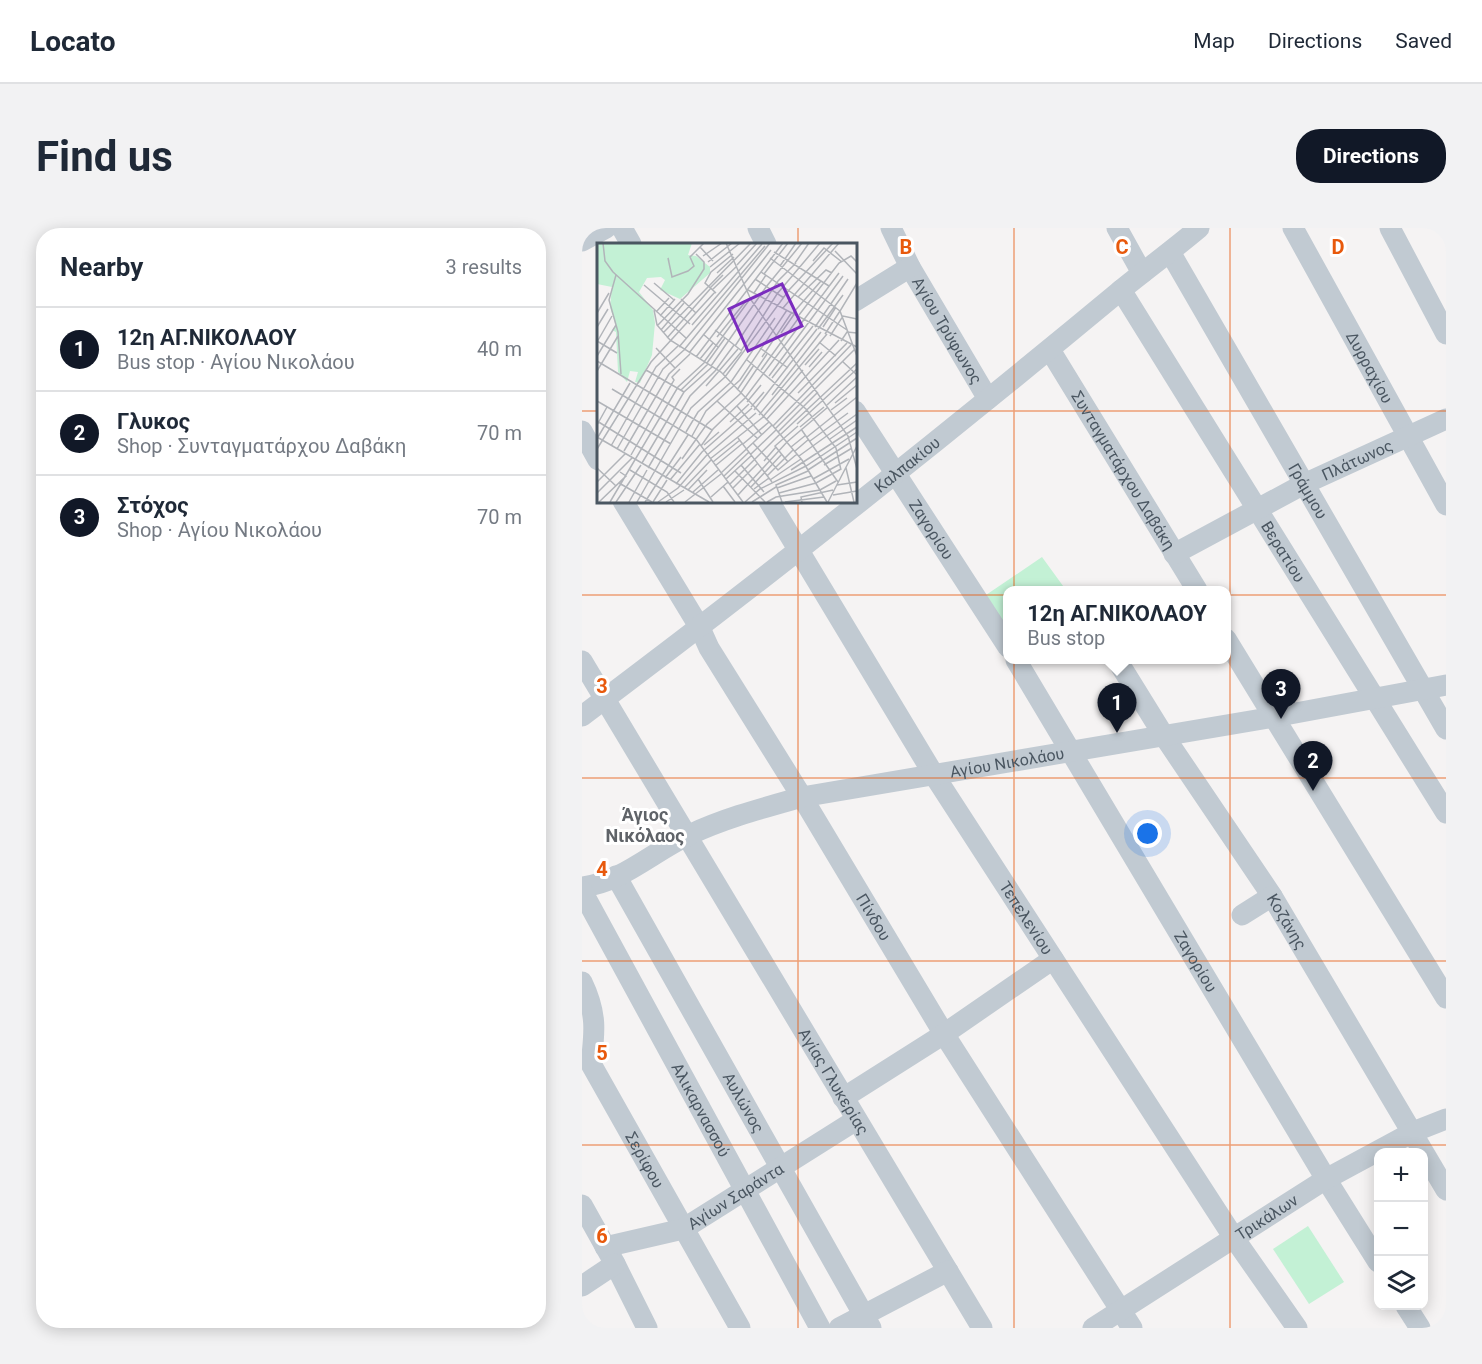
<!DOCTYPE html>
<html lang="en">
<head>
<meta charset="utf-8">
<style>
	body { margin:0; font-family:Roboto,sans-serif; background:#f2f2f3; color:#1f2937 }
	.controls { position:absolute; right:18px; bottom:18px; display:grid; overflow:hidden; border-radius:12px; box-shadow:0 3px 15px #0003 }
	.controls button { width:54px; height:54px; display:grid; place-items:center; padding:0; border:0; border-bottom:2px solid #e0e1e3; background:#fff; color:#1f2937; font:30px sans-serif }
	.you { position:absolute; left:566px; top:606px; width:21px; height:21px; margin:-15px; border:4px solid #fff; border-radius:50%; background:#1a73e8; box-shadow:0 0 0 9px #1a73e833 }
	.badge { display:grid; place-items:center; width:39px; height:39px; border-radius:50%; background:#111827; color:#fff; font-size:20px; font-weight:700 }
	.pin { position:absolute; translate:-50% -50px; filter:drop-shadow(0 2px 3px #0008) }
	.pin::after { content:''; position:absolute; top:32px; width:21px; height:18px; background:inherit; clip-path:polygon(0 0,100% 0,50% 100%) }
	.popup { position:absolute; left:421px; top:358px; width:228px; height:78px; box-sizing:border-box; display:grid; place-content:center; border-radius:12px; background:#fff; filter:drop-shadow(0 2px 4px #0005); font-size:20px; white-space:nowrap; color:#747a83 }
	.popup b { font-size:22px; color:#1f2937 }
	.popup::after { content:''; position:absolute; left:50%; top:100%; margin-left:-12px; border:12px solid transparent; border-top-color:#fff }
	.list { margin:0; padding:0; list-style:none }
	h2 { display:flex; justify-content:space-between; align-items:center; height:78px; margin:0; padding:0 24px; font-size:26px }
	h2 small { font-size:20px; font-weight:400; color:#747a83 }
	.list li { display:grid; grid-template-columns:39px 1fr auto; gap:18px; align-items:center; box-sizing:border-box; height:84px; padding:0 24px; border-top:2px solid #e0e1e3 }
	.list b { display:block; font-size:22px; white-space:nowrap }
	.list p { margin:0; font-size:20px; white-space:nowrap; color:#747a83 }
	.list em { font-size:20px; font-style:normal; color:#747a83 }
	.icon { flex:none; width:33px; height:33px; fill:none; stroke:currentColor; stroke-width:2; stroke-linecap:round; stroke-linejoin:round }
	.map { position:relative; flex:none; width:864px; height:1100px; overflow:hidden; border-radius:24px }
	header { display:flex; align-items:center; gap:36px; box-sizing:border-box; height:84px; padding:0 30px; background:#fff; border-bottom:2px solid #e0e1e3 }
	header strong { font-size:28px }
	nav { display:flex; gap:33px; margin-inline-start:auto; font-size:21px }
	.intro { display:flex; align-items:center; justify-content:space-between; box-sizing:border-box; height:144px; padding:0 36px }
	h1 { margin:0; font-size:42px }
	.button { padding:15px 27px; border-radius:24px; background:#111827; color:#fff; font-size:21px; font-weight:700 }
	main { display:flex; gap:36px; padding:0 36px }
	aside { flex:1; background:#fff; border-radius:24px; box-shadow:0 3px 15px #0003 }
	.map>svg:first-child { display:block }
</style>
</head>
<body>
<header>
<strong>Locato</strong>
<nav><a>Map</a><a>Directions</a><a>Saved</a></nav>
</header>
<div class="intro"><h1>Find us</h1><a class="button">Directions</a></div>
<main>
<aside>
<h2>Nearby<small>3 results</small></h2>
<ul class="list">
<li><span class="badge">1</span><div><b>12η ΑΓ.ΝΙΚΟΛΑΟΥ</b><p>Bus stop · Αγίου Νικολάου</p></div><em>40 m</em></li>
<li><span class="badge">2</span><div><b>Γλυκος</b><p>Shop · Συνταγματάρχου Δαβάκη</p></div><em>70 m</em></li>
<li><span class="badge">3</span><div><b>Στόχος</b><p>Shop · Αγίου Νικολάου</p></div><em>70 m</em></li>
</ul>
</aside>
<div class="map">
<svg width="864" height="1100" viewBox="0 0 864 1100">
	<rect width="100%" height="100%" fill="#f5f3f3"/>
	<!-- green -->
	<g fill="#c3f1d5">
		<path d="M460,329L484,362H426L425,404L401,369Z"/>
		<path d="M726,998L762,1054L727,1076L691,1021Z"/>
	</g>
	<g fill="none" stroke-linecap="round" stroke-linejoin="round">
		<!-- minor -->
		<g stroke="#c1cad2" stroke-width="21">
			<path d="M40,0L49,16"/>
			<path d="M176,0L184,16"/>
			<path id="s1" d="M309,0L328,39L406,171"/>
			<path d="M535,0L560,45"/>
			<path id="s2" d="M711,0L864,277"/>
			<path d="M808,0L864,106"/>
			<path d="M0,13L24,0"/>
			<path id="s3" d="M588,24L864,501"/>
			<path id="s4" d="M539,62L864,585"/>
			<path d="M273,73L328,39"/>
			<path id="s5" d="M468,122L615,362"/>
			<path id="s6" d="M273,183L426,419"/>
			<path d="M0,203L16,232"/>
			<path id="s7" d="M41,273L118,400L127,420L220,569L362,806L550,1100"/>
			<path id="s8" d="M187,273L352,547L652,1010L715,1100"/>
			<path id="s9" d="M592,326L722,256L864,191"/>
			<path d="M644,411L864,770"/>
			<path id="s10" d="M434,432L744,951L796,1034"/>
			<path id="s11" d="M535,432L582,508L690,668L864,962"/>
			<path id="s12" d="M0,433L400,1100"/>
			<path id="s13" d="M0,488C183,351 363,208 539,62C565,41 592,21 617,0"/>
			<path id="s14" d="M34,648L289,1100"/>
			<path id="s15" d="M0,659C39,655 72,623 107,607C143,590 181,580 220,569L692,489L864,457"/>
			<path id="s16" d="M0,663L238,1100"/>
			<path d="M660,687L690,668"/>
			<path id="s17" d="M0,754C15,785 13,803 9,836L158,1100"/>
			<path d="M261,870L362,806L471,731"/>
			<path d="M0,977L33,1036L65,1100"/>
			<path id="s18" d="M23,1019L101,1001L274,892"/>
			<path d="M0,1058L33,1036"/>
			<path d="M824,1078L838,1100"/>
			<path d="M257,1100L366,1043"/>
			<path id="s19" d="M511,1100L744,951L831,904L864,891"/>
		</g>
	</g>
	<!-- grid -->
	<path fill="none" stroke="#e8590c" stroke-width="1.5" stroke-opacity="0.55" d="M216,0V16M432,0V1100M648,0V1100M0,183H16M273,183H864M216,273V1100M0,367H864M0,550H864M0,733H864M0,917H864"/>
	<g text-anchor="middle" stroke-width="6" stroke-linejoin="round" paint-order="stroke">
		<!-- street labels -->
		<g font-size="16" fill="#4a5661" stroke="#fff">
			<text dy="6" stroke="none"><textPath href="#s1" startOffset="117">Αγίου Τρύφωνος</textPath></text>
			<text dy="6" stroke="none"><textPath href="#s2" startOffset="159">Δυρραχίου</textPath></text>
			<text dy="6" stroke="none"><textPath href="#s9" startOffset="206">Πλάτωνος</textPath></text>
			<text dy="6" stroke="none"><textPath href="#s13" startOffset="411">Καλπακίου</textPath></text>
			<text dy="6" stroke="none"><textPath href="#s5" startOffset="141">Συνταγματάρχου Δαβάκη</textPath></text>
			<text dy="6" stroke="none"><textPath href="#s3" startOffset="276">Γράμμου</textPath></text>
			<text dy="6" stroke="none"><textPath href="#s6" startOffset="141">Ζαγορίου</textPath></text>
			<text dy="6" stroke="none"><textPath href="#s4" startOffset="308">Βερατίου</textPath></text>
			<text dy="6" stroke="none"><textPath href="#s15" startOffset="447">Αγίου Νικολάου</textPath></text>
			<text dy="6" stroke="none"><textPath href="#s7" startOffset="486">Πίνδου</textPath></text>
			<text dy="6" stroke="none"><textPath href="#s8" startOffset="490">Τεπελενίου</textPath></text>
			<text dy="6" stroke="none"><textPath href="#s11" startOffset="312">Κοζάνης</textPath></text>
			<text dy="6" stroke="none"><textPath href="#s10" startOffset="351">Ζαγορίου</textPath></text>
			<text dy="6" stroke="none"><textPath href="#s12" startOffset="490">Αγίας Γλυκερίας</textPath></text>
			<text dy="6" stroke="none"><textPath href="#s14" startOffset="260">Αυλώνος</textPath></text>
			<text dy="6" stroke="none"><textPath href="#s16" startOffset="249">Αλικαρνασσού</textPath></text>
			<text dy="6" stroke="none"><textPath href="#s17" startOffset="194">Σερίφου</textPath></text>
			<text dy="6" stroke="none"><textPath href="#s18" startOffset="142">Αγίων Σαράντα</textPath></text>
			<text dy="6" stroke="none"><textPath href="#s19" startOffset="206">Τρικάλων</textPath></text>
		</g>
		<!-- neighbourhood labels -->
		<g font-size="18" font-weight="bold" fill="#5f6368" stroke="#fff">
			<text x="63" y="593">Άγιος<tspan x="63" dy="21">Νικόλαος</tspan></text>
		</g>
	</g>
	<!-- overview -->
	<g transform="translate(15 15)">
		<rect width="260" height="260" fill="#f5f3f3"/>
		<path d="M0,0H95L91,12L99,13L113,24V30L83,56L63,47L68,37L64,34L50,35L42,49L56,67L58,80L55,112L43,140L38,139L41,129L33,128L30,139L21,129L19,89L15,87L19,83L13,64L15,44L0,41Z" fill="#c3f1d5"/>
		<path fill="none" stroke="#b1b4b9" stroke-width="1.5" d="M6,0L8,18L16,29M129,0L154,57L251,193L260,226M103,4L116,18M238,8L260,31M177,9L232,43M106,13L125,0M173,15L243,68M216,18L227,5L245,19M72,19L71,15L75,34L91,28L97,23L93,14L107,0M111,19L135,0M198,20L212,0M140,22L160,0M183,23L199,0M113,24L143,0M16,29L89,95M164,29L250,87M120,30L137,14M167,31L191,0M19,32L12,57L21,89L24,131M158,36L187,55M57,40L77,57M260,40L243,68L260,113M47,42L93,81M113,45L126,32M115,47L140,23M151,47L260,104M119,50L108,40L114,29L136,11M157,50L169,32M201,54L229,27L235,30M84,56L99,70M186,65L242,0M57,67L60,82L73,97L124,129L176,183L205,217L230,259M59,69L72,55M0,70L12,50M196,70L224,38M202,72L242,20L254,13L260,19M63,73L78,56M95,82L165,1M60,83L91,51L107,26V19L99,11M0,84L11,66M218,84L251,36M226,84L239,64M221,86L246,52M64,87L87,60M118,87L145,108M66,90L154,0M184,90L198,70M106,91L121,104M228,91L243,68M233,93L246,73L260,76M120,94L149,58M70,95L114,45M0,98L20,110M244,98L250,89L260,90M0,99L15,73M222,99L239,113M138,103L181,38L199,20M82,104L168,3M59,105L78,125M163,105L191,125M87,107L173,0M144,108L180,51L223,0M92,110L174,7M0,113L19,82M99,114L186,0M165,114L195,69M103,116L116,100M150,117L209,166L239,205L244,227M0,118L115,187M245,118L260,132M107,119L153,56M110,120L128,95M208,122L222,106M114,123L169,44L205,0M212,124L225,109M49,127L87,149M164,127L203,73M0,128L21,93M126,131L145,108M172,133L246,33M128,134L192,47L236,0M175,135L216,83M109,143L141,106M15,146L99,196L146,259M84,147L111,121M140,147L157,122M201,150L250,100M175,152L224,89M0,158L74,201M120,158L161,196M150,159L164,142M238,160L260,142M230,162L260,134M140,163L165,192M154,164L167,149M157,167L220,86M234,167L250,155M162,172L230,91M169,177L242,97M0,178L84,230M133,179L152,161M200,181L260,126M0,182L10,164M176,183L254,102M203,184L227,164M178,186L258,106M204,186L241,239M89,189L101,169L134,139L178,75M181,189L221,149M183,192L260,120M95,193L109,168L143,137L190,67M0,194L112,259M1,194L33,140M210,194L260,154M141,195L175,239M233,196L260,177M213,198L251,170M156,200L181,227L200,211M146,201L172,179M107,202L122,189M14,203L59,124L81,103M104,203L116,186L148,155L242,30M194,204L209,192M0,206L54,119L118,49M20,206L66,126L87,107M27,208L72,131L93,111M198,208L212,196M154,211L179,187M34,212L77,137L75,134L83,126M202,213L260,171M85,216L110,181L143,151L170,111M113,216L165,175L206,127M167,218L179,204M116,219L143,197M191,219L178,203L201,183M45,220L87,149L115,124M144,222L167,249M227,222L255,205M118,223L146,200M0,225L19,243M51,225L93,153L118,128L137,102M249,225L257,259M33,227L70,249L77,259M194,227L260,184M211,227L260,195M138,228L168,259M124,230L175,182M127,233L152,209M170,233L196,207M68,235L84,214M101,236L116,259M129,236L155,212M216,236L252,216M73,237L103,201M173,237L204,216M0,239L28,211M22,240L55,259M79,241L105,209L155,165M133,241L183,191M240,242L260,239M126,243L138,259M154,244L185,211M87,245L114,217M136,245L161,220M180,245L214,233M157,246L172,235M91,247L110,227M96,249L121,227M0,250L35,215M182,250L219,240L244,226M141,252L190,199L231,164M236,252L260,248M114,254L131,239M2,259L29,233L23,229M13,259L81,144L108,119M19,259L44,222M32,259L50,227M40,259L94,165L128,134M48,259L91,192M56,259L70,237M61,259L81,245L109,213L159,170M69,259L87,247M88,259L124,231M148,259L163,246L209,223L260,189M155,259L179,244M170,259L179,254L223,247L239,238M185,259L179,242L211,228M188,259L227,254M205,259L204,254L236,247M231,259L260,203"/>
		<path fill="#7b2cbf" fill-opacity="0.15" stroke="#7b2cbf" stroke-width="3" d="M185,41L205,83L151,108L132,66Z"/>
		<rect width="260" height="260" fill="none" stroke="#4a5661" stroke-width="3"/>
	</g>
	<g font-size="20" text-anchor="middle" font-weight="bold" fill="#e8590c" stroke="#fff" stroke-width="6" stroke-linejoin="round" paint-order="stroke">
		<text x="324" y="26">B</text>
		<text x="540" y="26">C</text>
		<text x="756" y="26">D</text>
		<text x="20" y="465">3</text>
		<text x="20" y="648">4</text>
		<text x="20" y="832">5</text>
		<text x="20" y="1015">6</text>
	</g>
</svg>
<div class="controls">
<button>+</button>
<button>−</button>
<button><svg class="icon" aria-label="layers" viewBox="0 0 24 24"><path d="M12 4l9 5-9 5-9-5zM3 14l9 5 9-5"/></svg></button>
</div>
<div class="you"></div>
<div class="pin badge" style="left:535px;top:505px">1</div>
<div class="popup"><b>12η ΑΓ.ΝΙΚΟΛΑΟΥ</b>Bus stop</div>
<div class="pin badge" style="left:731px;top:563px">2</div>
<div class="pin badge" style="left:699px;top:491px">3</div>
</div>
</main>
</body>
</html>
